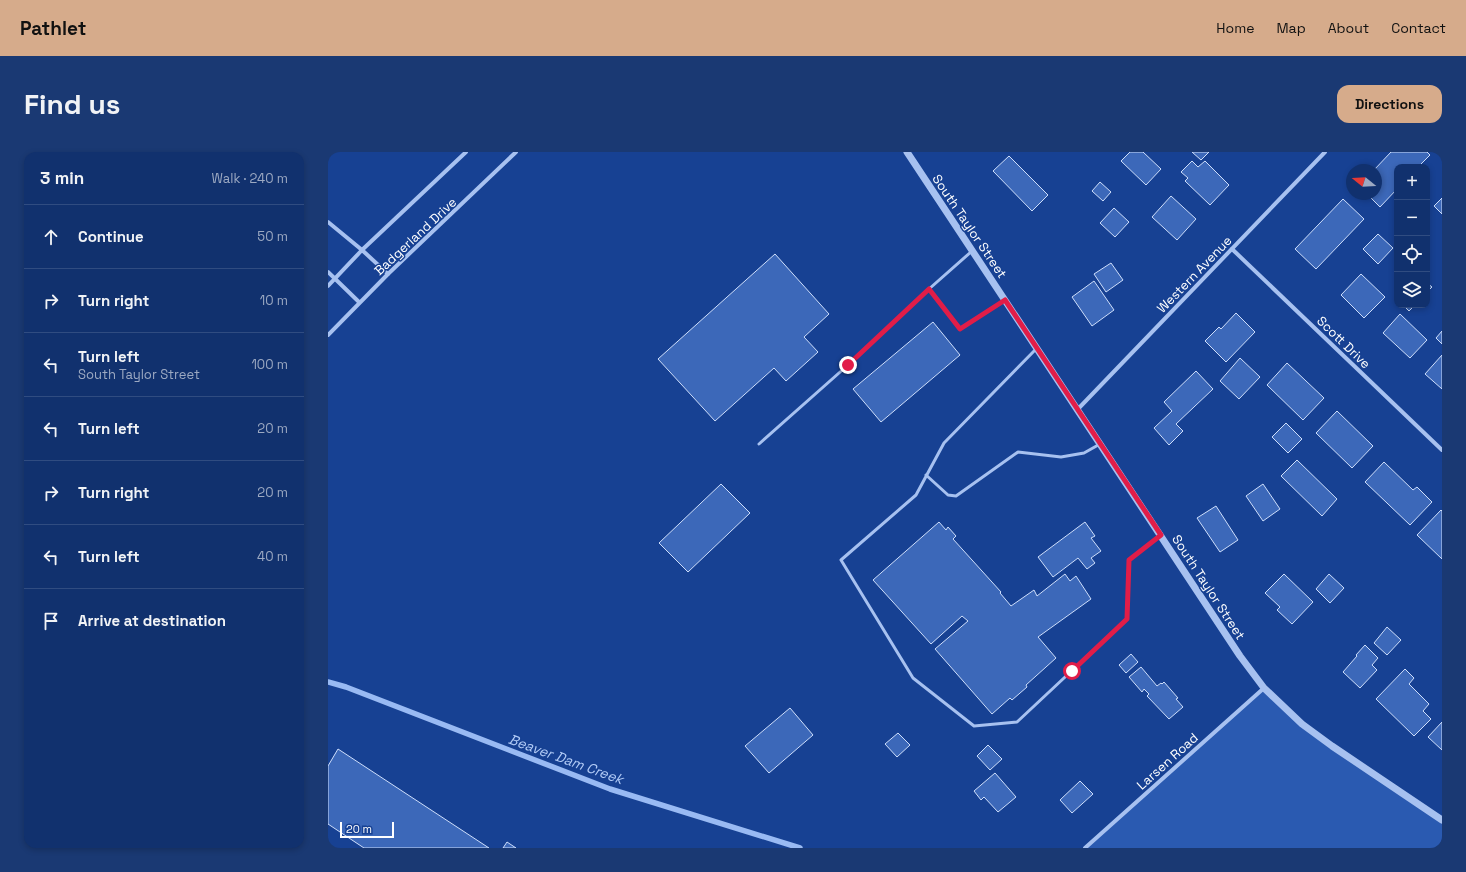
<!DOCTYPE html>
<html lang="en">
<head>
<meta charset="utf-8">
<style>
	body { margin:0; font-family:"Space Grotesk",sans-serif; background:#1a3973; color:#f1f3f6 }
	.controls { position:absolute; right:12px; top:12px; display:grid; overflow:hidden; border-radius:8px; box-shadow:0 2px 6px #0003 }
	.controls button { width:36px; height:36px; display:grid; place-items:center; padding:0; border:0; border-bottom:1px solid #304c81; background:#11316e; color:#f1f3f6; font:20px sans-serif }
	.compass { position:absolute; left:1018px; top:12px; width:36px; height:36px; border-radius:50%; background:#11316e; box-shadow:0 2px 6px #0003; rotate:288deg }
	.scale { position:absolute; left:12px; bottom:10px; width:54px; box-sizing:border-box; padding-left:4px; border:2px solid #fff; border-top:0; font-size:11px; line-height:14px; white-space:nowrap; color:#fff; -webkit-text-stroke:3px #174193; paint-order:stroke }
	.stop { position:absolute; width:12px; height:12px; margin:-9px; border:3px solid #e11d48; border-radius:50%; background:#fff }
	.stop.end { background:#e11d48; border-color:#fff; box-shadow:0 1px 4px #0008 }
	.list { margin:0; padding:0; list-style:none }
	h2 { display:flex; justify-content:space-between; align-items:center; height:52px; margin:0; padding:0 16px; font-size:17px }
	h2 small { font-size:13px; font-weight:400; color:#9ca9c2 }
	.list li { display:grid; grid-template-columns:26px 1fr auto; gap:12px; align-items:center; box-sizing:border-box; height:64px; padding:0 16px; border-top:1px solid #304c81 }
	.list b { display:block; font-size:15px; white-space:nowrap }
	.list p { margin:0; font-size:13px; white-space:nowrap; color:#9ca9c2 }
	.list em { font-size:13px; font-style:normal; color:#9ca9c2 }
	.icon { flex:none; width:22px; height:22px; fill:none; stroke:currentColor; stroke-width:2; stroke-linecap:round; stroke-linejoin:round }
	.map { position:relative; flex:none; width:1114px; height:696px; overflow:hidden; border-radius:12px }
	header { display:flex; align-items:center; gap:24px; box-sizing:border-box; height:56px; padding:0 20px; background:#d6ab8b; color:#111 }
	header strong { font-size:19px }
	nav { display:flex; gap:22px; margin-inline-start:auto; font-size:14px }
	.intro { display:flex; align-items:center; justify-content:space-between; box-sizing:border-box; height:96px; padding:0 24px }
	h1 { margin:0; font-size:28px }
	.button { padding:10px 18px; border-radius:12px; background:#d6ab8b; color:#111; font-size:14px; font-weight:700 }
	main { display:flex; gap:24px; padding:0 24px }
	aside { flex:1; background:#11316e; border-radius:12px; box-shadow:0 2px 6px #0003 }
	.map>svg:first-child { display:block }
</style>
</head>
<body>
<header>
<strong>Pathlet</strong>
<nav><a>Home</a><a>Map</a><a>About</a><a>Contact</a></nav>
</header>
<div class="intro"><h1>Find us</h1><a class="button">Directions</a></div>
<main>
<aside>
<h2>3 min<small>Walk · 240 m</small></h2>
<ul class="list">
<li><svg class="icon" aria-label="ahead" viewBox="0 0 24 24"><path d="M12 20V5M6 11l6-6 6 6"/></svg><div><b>Continue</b></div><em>50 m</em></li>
<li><svg class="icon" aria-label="right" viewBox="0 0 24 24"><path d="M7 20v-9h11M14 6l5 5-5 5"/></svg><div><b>Turn right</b></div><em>10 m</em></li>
<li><svg class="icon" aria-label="left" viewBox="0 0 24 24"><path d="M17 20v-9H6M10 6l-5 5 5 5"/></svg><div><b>Turn left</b><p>South Taylor Street</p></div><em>100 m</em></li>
<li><svg class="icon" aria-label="left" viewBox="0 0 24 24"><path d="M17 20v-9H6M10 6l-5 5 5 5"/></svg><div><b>Turn left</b></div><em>20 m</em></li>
<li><svg class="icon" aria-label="right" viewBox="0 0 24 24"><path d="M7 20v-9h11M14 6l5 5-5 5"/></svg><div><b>Turn right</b></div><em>20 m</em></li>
<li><svg class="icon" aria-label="left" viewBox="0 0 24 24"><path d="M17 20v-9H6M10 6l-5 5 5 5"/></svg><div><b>Turn left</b></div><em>40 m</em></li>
<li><svg class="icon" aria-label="arrive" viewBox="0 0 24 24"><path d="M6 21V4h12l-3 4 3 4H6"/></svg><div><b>Arrive at destination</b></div></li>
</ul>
</aside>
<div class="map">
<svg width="1114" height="696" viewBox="0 0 1114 696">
	<rect width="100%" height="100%" fill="#174193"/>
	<!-- green -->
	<path fill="#2a5ab1" d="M937,534L974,572L1114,668V696H756Z"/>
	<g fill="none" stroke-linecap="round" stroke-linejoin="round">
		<!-- stream -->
		<path stroke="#99baf3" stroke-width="5.5" d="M0,530L18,535L282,637L472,696"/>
	</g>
	<!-- building -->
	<g fill="#3c68b9" stroke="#cedefb">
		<path d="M802,0H815L833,17L818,33L793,9Z"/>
		<path d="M864,0H881L873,8Z"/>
		<path d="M1063,0H1099L1102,3L1090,15H1069V37L1052,55L1039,42H1048V18H1046Z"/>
		<path d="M681,4L720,43L704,59L665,19Z"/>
		<path d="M864,9L870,15L877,9L901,33L882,53L857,29L860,26L853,20Z"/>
		<path d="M772,30L783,40L775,49L764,39Z"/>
		<path d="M843,44L868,67L849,88L824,65Z"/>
		<path d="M1114,46V62L1106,54Z"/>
		<path d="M1015,47L1036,67L988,117L967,97Z"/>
		<path d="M786,56L801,70L787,85L772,71Z"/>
		<path d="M1050,82L1065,96L1050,112L1035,97Z"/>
		<path d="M447,102L501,162L476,185L490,200L458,229L446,216L387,269L330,207Z"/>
		<path d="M783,111L795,128L778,140L766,122Z"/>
		<path d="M1033,122L1057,145L1036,166L1013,143Z"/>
		<path d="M766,129L786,158L764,174L744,145Z"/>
		<path d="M1099,131L1104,135L1099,140Z"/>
		<path d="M1075,153H1087L1081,159Z"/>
		<path d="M908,161L927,180L898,210L877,189L891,175L893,177Z"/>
		<path d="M1072,162L1099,188L1082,206L1055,181Z"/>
		<path d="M605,170L632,203L553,270L525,237Z"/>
		<path d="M1114,179V192L1108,186Z"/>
		<path d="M1114,203V237L1097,222Z"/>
		<path d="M912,206L932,225L911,247L892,229Z"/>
		<path d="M959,211L996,246L975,268L939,233Z"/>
		<path d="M868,219L885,237L848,272L855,279L841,293L826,276L844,259L836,250Z"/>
		<path d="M1009,259L1045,294L1024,316L988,281Z"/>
		<path d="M958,271L974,287L960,301L944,285Z"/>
		<path d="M969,308L1009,347L994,364L953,324Z"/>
		<path d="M1056,310L1085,338L1089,335L1104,350L1082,373L1037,330Z"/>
		<path d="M393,332L422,361L360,420L331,391Z"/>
		<path d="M935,332L952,357L935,369L918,344Z"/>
		<path d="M888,354L910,388L892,400L869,366Z"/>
		<path d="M1113,358L1114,359V407L1089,383Z"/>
		<path d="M611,370L618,378L620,375L628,384L625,387L673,440L672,441L683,454L706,438L709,444L737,422L742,429L748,424L763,447L710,485L728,506L698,533L699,535L684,548L682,546L664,562L607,497L640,469L634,464L603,492L545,428Z"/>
		<path d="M757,370L767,384L763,386L773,399L763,406L767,411L759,417L750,406L725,425L710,405Z"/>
		<path d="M956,422L985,450L964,472L949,458L952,455L937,441Z"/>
		<path d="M1001,422L1016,436L1002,451L988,437Z"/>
		<path d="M1059,475L1073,488L1059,503L1046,491Z"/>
		<path d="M1037,493L1050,506L1044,513L1049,518L1032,536L1015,520L1029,504L1028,503Z"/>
		<path d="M803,502L810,510L798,521L791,513Z"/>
		<path d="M813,515L829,534L833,531L834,532L836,530L850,546L848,547L855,555L841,567L819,544L821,542L816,537L814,540L801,525Z"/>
		<path d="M1077,517L1086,526L1081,532L1101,552L1095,559L1103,567L1086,584L1048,547Z"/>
		<path d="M462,556L485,583L441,621L417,594Z"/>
		<path d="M1114,570V598L1100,585Z"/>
		<path d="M570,581L582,593L569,605L557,592Z"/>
		<path d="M660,593L674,607L662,618L649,604Z"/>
		<path d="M10,597L161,696H36L0,672V614Z"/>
		<path d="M667,621L688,645L670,660L656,645L653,648L646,639Z"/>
		<path d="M752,629L765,642L744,661L732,648Z"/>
		<path d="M179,690L188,696H175Z"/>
	</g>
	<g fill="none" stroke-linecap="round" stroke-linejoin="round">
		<!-- service -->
		<g stroke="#a7c1f0" stroke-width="3">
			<path d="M644,99L601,137L632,177L677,148"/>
			<path d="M709,196L616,291L588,343L513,408L585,526L646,574L689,570L799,467L801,408L833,383"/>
			<path d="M431,292L520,213L601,137"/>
			<path d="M598,323L620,343L628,344L690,300L733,305L756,301L772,292"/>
		</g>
		<!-- minor -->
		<g stroke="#a7c1f0" stroke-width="4">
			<path d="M0,70L34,98L60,122"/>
			<path d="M904,97L1114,298"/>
			<path d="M0,120L31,150"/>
			<path d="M0,134L34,98L138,0"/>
			<path d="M0,183L60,122L188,0"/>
			<path d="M750,257L997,0"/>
			<path d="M757,696L936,536"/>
		</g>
		<!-- tertiary -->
		<path stroke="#a7c1f0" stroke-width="7" d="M579,0L912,504L936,536L974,572L1004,594L1114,668"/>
	</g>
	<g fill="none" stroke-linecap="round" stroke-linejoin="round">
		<!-- route -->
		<path stroke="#e11d48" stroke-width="5" d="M520,213L601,137L632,177L677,148L833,383L801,408L799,467L744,519"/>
	</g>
	<g text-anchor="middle" stroke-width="3" stroke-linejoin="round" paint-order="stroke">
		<!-- street labels -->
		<g font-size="13" fill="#fff" stroke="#174193">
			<text transform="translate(642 74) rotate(56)" y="5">South Taylor Street</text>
			<text transform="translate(87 84) rotate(-43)" y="5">Badgerland Drive</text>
			<text transform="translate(866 122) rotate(-46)" y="5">Western Avenue</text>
			<text transform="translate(1016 190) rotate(44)" y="5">Scott Drive</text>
			<text transform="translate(881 435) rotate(57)" y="5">South Taylor Street</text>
			<text transform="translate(839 609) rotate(-42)" y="5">Larsen Road</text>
		</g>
		<!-- water labels -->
		<g font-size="14" font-style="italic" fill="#b3ccf7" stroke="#174193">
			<text transform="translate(238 607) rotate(20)" y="5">Beaver Dam Creek</text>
		</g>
	</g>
</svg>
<div class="controls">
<button>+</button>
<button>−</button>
<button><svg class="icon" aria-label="locate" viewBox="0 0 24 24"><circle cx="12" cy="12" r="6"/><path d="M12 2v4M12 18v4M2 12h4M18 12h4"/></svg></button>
<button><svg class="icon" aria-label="layers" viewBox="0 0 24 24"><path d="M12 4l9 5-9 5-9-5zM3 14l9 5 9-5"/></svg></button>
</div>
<svg class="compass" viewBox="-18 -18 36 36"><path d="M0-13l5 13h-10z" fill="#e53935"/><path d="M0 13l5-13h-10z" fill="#9ca9c2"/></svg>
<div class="scale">20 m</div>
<div class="stop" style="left:744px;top:519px"></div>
<div class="stop end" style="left:520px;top:213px"></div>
</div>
</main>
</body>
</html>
